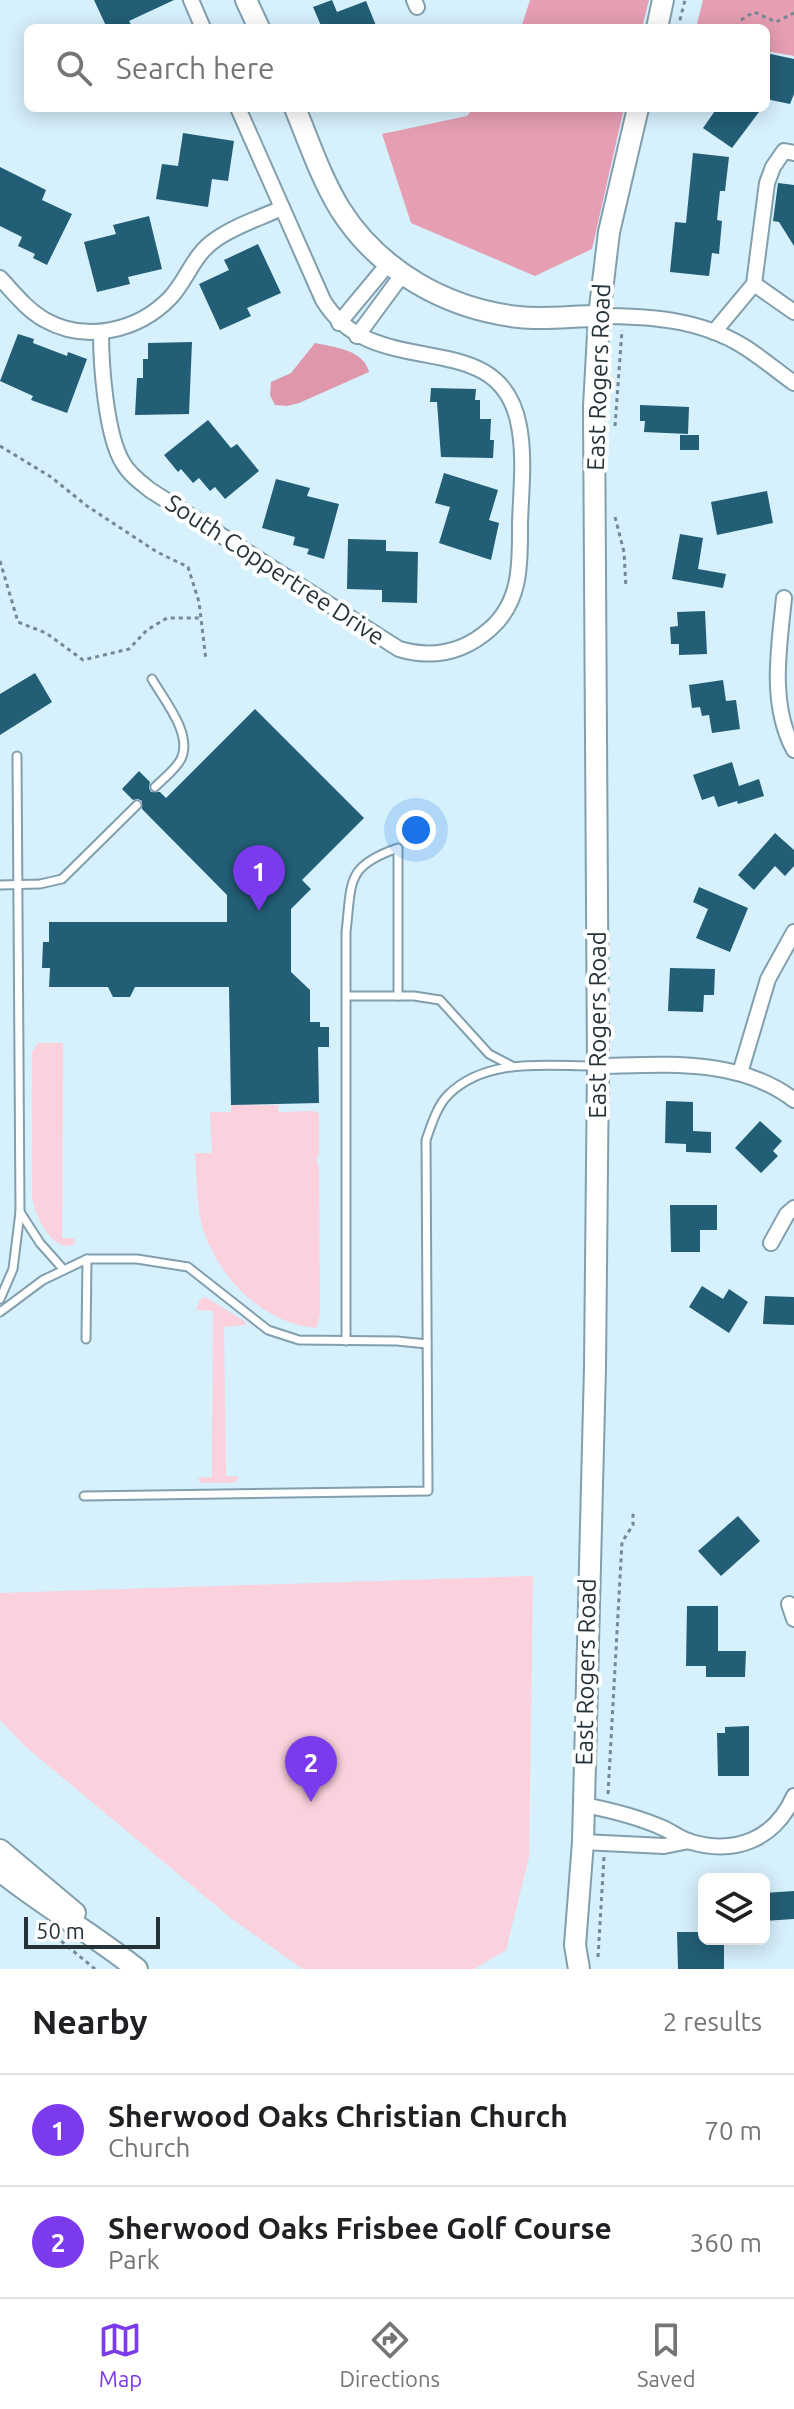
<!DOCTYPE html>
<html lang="en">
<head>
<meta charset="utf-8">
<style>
	body { margin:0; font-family:Ubuntu,sans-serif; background:#f6f6f6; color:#202124 }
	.controls { position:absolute; right:24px; bottom:24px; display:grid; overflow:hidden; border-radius:12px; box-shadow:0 4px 20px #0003 }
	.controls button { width:72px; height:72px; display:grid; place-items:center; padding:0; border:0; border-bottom:2px solid #e0e0e0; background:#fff; color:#202124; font:40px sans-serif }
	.scale { position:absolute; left:24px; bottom:20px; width:136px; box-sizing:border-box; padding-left:8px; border:4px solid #253238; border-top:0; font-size:22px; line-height:28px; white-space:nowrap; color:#253238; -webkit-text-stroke:6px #fff; paint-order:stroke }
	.you { position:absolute; left:416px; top:830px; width:28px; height:28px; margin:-20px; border:6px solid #fff; border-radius:50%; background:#1a73e8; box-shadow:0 0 0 12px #1a73e833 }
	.badge { display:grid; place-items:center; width:52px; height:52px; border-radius:50%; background:#7c3aed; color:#fff; font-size:26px; font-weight:700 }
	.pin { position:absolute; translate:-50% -66px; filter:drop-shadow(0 2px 4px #0008) }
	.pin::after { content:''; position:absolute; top:42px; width:28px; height:24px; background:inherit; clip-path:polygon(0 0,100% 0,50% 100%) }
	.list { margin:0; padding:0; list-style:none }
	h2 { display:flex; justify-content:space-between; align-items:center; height:104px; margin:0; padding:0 32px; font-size:34px }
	h2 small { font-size:26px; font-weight:400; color:#757577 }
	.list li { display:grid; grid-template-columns:52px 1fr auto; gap:24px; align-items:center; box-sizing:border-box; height:112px; padding:0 32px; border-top:2px solid #e0e0e0 }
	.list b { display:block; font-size:30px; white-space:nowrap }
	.list p { margin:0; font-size:26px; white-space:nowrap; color:#757577 }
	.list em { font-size:26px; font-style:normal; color:#757577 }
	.icon { flex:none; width:44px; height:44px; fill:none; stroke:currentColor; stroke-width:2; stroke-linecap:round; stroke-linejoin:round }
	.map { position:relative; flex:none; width:794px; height:1969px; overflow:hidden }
	.search { position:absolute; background:#fff; box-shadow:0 4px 20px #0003; left:24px; right:24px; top:24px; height:88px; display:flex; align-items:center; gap:20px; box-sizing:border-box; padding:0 28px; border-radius:12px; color:#757577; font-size:30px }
	.sheet { height:328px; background:#fff }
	nav { display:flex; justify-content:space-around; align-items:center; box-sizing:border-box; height:112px; border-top:2px solid #e0e0e0; background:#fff; font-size:22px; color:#757577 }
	nav a { display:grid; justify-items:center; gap:4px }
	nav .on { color:#7c3aed }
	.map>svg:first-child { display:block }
</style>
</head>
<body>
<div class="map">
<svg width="794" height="1969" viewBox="0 0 794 1969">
	<rect width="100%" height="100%" fill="#d6f0fc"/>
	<!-- green -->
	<g fill="#fad1dc">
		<path d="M38,1043H63L62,1238H74L75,1244C52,1255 35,1214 32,1198V1052Z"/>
		<path d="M231,1105H278V1112L315,1111L319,1114V1155L316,1159L319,1167L320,1315L316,1328C261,1324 213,1272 201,1221C196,1200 197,1175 195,1153H212L210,1112H231Z"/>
		<path d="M205,1297L246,1322L245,1325L224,1327L226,1476L239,1477L234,1483H201L198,1478L212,1477L213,1311L196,1310L200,1300Z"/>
		<path d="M533,1576L529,1857L506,1950L474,1969H303L232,1919L26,1747L0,1720V1593Z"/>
	</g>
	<!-- forest -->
	<g fill="#e69eb3">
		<path d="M530,0H649L642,28H521Z"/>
		<path d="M703,0H794V56L766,51V28H696Z"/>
		<path d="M473,108H624L592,249L535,276L411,223L382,134L467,116Z"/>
	</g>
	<!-- water -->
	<path fill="#df97ac" d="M315,343C334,347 364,350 369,372L299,403L287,406L275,405L270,395L271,382L291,373Z"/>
	<!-- building -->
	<g fill="#225e76">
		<path d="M94,0H174L129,21L133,28H107Z"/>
		<path d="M332,0L337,12L366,1L377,28H322L313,7Z"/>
		<path d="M766,53L794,59V94L790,104L766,99Z"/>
		<path d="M717,108H762L732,148L703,128Z"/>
		<path d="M183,133L234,141L228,181L212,179L208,207L156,199L162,164L178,166Z"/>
		<path d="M693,153L729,157L725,191H720L717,220L722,221L719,254L712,253L709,276L670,272L675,222L686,223Z"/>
		<path d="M0,167L46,190L42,200L72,214L47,265L33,258L35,254L18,246L22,237L0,226Z"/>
		<path d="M778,183L794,185V246L779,222L773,221Z"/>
		<path d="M149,216L162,269L128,277L130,284L97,292L84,242L116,234L113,225Z"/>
		<path d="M258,244L281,293L247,308L251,316L220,330L199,284L229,270L224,260Z"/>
		<path d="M18,334L34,339L33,343L67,356L68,352L87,359L67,413L31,400L33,396L0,381Z"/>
		<path d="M192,342L189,414L135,415L137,378H143V359H148V343Z"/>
		<path d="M431,388L476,389L475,400H480V419H491L490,440H494L493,458L441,457L437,402H430Z"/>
		<path d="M640,405L689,407L688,434L644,432L645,421H640Z"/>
		<path d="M208,420L231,448L237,444L259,471L225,499L215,487L210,491L199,478L193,483L181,469L178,472L164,455Z"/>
		<rect x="680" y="435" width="19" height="15"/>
		<path d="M444,473L498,490L489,520L499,523L491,560L439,543L450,507L435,503Z"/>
		<path d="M276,479L310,488L307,496L339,504L324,559L307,554L309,549L293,545L295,537L262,528Z"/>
		<path d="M767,491L773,523L717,535L711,502Z"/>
		<path d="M680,534L703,538L698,569L726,574L723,588L672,579Z"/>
		<path d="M348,539L386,540V551L418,552L417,603L382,602V590L347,589Z"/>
		<path d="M705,611L707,654L679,655V644H671L670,627L678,626L677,612Z"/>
		<path d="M35,673L52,702L0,735V694Z"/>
		<path d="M723,680L726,701L736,700L740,729L712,733L709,715L702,716L700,707L692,708L689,685Z"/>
		<path d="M255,709L364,818L302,880L311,889L291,909V972L310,990V1022H320V1027H329V1047H318L319,1103L231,1105L229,987H135L130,997H113L108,987H49L50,968H42L43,942H49V922H227V895L142,809V801L138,799L133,800L122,789L139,771L150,782L149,788L151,792H160L166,798Z"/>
		<path d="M732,762L739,786L759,779L764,796L738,804L737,801L718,807L714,796L702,800L693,775Z"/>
		<path d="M775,833L794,850V866L785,876L775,866L754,890L738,875Z"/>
		<path d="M699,887L748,908L730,952L696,938L708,909L693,902Z"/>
		<path d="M670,968L715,969L714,995H704L703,1012L668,1011Z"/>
		<path d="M666,1101L693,1102V1131L711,1132V1153L686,1152V1144L665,1143Z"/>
		<path d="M760,1121L782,1141L773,1151L778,1156L761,1173L735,1148Z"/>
		<path d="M670,1205H717V1230H700V1252H671Z"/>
		<path d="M702,1286L723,1299L729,1289L748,1302L729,1333L689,1307Z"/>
		<path d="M765,1296L794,1297V1325L763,1324Z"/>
		<path d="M738,1516L760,1541L721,1576L698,1551Z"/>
		<path d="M687,1606H718V1651H746L745,1677H706V1666H686Z"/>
		<path d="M749,1726V1776H718L717,1733H725V1727Z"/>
		<path d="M794,1891V1919L764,1921V1893Z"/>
		<path d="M677,1932H704V1939H724V1969H678Z"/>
	</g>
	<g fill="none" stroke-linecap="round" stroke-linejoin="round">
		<!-- lane casing -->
		<g stroke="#819fad" stroke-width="11">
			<g id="lane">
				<path d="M152,679C164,700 193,734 181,759C176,769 163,779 155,787"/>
				<path d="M0,885L40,884L62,879L137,805"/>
				<path d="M348,996H414L440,1000L489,1054L512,1066"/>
				<path d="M20,1212L40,1243L64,1270"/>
				<path d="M0,1299L13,1269L20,1212L17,756"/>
				<path d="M0,1312L43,1280L87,1259H137L188,1267L268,1330L299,1340L397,1341L427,1344"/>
				<path d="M86,1339L87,1259"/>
				<path d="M346,1341V932C352,882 345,866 398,848V996"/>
				<path d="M84,1496L428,1491L426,1140C431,1126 437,1106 448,1095C486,1057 546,1066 594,1066"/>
			</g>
		</g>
		<!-- street casing -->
		<g stroke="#819fad" stroke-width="18">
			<g id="street">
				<path d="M191,0L203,28"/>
				<path d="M414,0L417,7"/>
				<path d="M0,278C14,293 27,310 45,320C86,343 138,331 170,298C187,280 193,255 215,240C234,226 260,218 282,208"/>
				<path d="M754,284L794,312"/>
				<path d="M599,316C649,316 699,319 743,346C761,357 777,371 794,383"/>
				<path d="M339,323L388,264"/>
				<path d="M101,332C101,365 106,436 123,463C129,474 140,482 150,490L399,649C433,659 464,652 490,629C522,601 520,562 520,523C521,491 525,457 519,426C500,321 374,386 323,300L238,108"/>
				<path d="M714,332L754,284L767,183L773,167L784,151L794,153"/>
				<path d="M357,336L402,275"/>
				<path d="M784,598C779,648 769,704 794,750"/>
				<path d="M598,1066C664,1065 738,1057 794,1100"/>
				<path d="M740,1073L768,979L794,932"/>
				<path d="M771,1243L787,1214L794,1208"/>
				<path d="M789,1604L794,1619"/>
				<path d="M584,1805C610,1810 638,1817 663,1828C672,1832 681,1839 691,1842C736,1855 775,1839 794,1796"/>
				<path d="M583,1842L664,1846L689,1841"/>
			</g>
		</g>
		<!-- secondary casing -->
		<g stroke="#819fad" stroke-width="24">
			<g id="secondary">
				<path d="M246,0L259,28"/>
				<path d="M657,28L663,0"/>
				<path d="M295,108C309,142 321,178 340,209C379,271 447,309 519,317C544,320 573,316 599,316"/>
				<path d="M0,1850L75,1913"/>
				<path d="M0,1871C44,1906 93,1934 137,1969"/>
				<path d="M579,1969L575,1945L583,1842L595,1367L598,1066L594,407L599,316L609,232L638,108"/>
			</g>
		</g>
		<!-- path -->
		<g stroke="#768992" stroke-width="3" stroke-dasharray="4 4" stroke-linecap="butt">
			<path d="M678,28L685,0"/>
			<path d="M741,28V20L754,12L776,22L794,13"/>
			<path d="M615,426L622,330"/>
			<path d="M0,446L51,477L87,506L157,552L188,567L199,602L206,660"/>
			<path d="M615,517L624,552L626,588"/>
			<path d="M0,561L18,622L46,633L83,660L129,649L147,630L167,618H201"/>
			<path d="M608,1794L622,1542L633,1525V1511"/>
			<path d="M55,1936L95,1969"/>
			<path d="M598,1957L604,1857"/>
		</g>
		<!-- lane -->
		<use href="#lane" stroke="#fff" stroke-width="7"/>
		<!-- street -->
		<use href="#street" stroke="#fff" stroke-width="14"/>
		<!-- secondary -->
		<use href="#secondary" stroke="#fff" stroke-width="20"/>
	</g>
	<g text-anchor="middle" stroke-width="8" stroke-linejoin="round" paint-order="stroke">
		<!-- street labels -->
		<g font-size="24" fill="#253238" stroke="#fff">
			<text transform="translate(599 377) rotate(-88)" y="8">East Rogers Road</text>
			<text transform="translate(275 570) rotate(33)" y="8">South Coppertree Drive</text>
			<text transform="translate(598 1025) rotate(-90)" y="8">East Rogers Road</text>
			<text transform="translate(586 1672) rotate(-89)" y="8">East Rogers Road</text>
		</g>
	</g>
</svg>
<div class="controls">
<button><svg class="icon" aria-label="layers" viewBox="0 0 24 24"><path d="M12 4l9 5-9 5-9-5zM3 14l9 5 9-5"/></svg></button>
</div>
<div class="scale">50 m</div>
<div class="you"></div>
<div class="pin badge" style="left:259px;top:911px">1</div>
<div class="pin badge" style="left:311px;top:1802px">2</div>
<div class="search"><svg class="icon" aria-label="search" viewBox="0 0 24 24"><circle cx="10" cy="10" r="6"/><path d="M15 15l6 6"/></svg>Search here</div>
</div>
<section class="sheet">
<h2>Nearby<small>2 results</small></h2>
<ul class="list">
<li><span class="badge">1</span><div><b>Sherwood Oaks Christian Church</b><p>Church</p></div><em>70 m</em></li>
<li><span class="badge">2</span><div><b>Sherwood Oaks Frisbee Golf Course</b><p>Park</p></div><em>360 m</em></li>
</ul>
</section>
<nav>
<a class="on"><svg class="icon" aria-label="map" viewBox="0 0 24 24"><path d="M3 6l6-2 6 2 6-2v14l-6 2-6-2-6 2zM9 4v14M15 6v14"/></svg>Map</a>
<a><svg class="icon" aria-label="directions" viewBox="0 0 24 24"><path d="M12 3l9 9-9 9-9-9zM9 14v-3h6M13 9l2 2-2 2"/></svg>Directions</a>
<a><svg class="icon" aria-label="saved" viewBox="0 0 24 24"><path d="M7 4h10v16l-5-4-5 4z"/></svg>Saved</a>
</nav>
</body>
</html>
